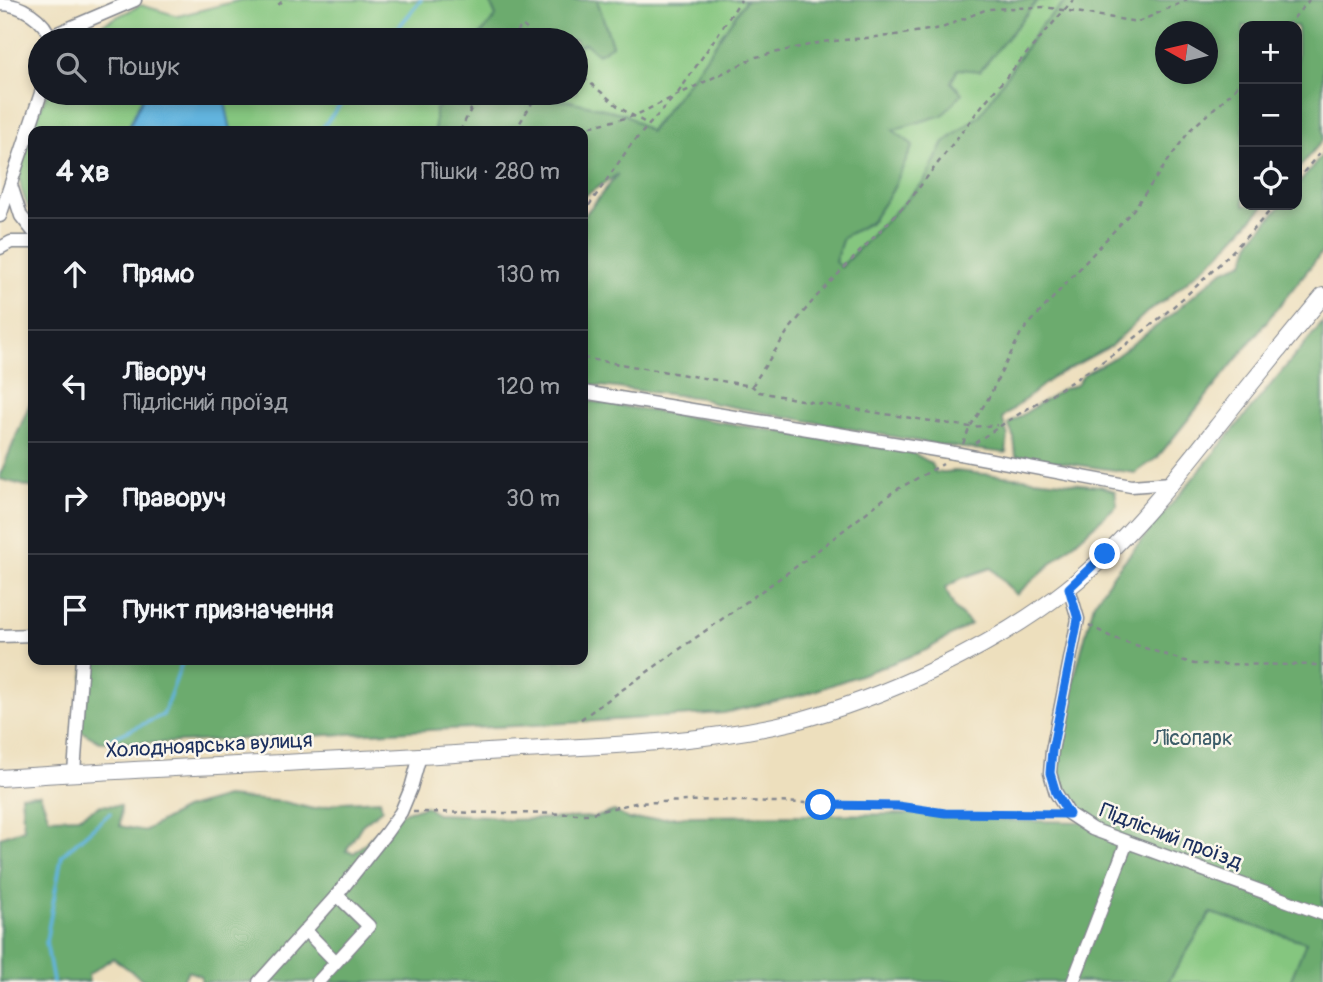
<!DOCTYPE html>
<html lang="uk">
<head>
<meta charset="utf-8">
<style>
	body { margin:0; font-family:Pangolin,sans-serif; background:#20242c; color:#f1f3f6 }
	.controls { position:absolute; right:21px; top:21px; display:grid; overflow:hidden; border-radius:14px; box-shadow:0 4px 10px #0003 }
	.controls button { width:63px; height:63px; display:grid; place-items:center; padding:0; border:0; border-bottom:2px solid #363941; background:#171b24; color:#f1f3f6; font:35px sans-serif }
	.compass { position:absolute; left:1155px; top:21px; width:63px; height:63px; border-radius:50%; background:#171b24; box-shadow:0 4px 10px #0003; rotate:278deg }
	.stop { position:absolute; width:21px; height:21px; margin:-16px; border:5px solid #1a73e8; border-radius:50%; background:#fff }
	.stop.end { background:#1a73e8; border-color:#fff; box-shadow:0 2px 7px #0008 }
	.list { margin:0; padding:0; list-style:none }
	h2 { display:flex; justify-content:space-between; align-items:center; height:91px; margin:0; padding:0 28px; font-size:30px }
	h2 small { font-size:23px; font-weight:400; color:#9ea1a6 }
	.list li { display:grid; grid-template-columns:46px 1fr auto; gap:21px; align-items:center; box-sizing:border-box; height:112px; padding:0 28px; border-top:2px solid #363941 }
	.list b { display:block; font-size:26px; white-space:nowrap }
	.list p { margin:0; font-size:23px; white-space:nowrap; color:#9ea1a6 }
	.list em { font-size:23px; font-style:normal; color:#9ea1a6 }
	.icon { flex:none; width:38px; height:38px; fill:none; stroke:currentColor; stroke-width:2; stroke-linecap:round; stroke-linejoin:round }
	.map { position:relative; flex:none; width:1323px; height:982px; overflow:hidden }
	.search { position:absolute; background:#171b24; box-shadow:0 4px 10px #0003; left:28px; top:28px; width:560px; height:77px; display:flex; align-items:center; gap:18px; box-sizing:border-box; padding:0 24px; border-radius:38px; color:#9ea1a6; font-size:26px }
	.panel { position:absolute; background:#171b24; box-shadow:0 4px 10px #0003; left:28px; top:126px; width:560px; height:539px; border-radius:14px }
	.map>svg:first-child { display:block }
</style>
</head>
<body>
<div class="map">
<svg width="1323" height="982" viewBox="0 0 1323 982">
	<rect width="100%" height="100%" fill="#fbf7ec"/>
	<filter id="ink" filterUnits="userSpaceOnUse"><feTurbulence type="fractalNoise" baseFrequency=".0143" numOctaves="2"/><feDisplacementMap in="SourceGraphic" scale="14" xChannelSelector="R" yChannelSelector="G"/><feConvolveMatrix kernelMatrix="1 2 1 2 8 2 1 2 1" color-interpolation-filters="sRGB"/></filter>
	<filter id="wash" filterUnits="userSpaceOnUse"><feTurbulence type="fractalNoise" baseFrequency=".00686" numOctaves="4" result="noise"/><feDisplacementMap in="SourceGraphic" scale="28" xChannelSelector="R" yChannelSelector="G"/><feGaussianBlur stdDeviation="1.57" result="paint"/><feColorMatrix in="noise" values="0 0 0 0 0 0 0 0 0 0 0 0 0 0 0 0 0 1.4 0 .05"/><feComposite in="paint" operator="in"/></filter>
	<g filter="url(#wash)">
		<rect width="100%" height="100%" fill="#eddfbd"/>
		<!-- green -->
		<g fill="#85c67f" stroke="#507a6e" stroke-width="2">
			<path d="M241,0H489L496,16L476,40H237L239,36L230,40H70L141,5L178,16Z"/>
			<path d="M597,0H746L695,73L649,132L531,98L533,93H576V47L585,43L612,45Z"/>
			<path d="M1038,0H1068L1042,24L980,115L944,143L924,182L841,267L835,262L843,237L871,222L892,191L913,145L892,130L951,82L958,69Z"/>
			<path d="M47,93H144L127,131H33V216C27,204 21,193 20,179C19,166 40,109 47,93Z"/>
			<path d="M223,93H459L435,110V131H231Z"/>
			<path d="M1211,913L1307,942L1290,982H1168Z"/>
		</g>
		<!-- forest -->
		<g fill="#6cab6e" stroke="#446d66" stroke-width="2" fill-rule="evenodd">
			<path d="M489,0H597L612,45L598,54L585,43L576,47V40H476L496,16Z"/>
			<path d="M746,0H1038L980,71L958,69L951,82L962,93L943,115L893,130L913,145L892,191L871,222L843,237L835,262L841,267L924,182L944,143L980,115L1042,24L1068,0H1323V140L1297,170V26H1244V205H1265L1218,255L1164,301L1150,309L1111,346L1053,377L1002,418L1008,436L1006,453L938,445L712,403L701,398L583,384V217L618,174L583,197V131H435V110L459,93H533L532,98L570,101L625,114L650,132L695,73ZM1166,32H1208V74H1166Z"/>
			<path d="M1323,154V251L1158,457L1135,473L1016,456L1014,438L1008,424L1063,389L1077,385L1084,374L1115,357L1170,316L1222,271L1244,262L1252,239L1281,205H1297V186Z"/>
			<path d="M1323,322V982H1290L1306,942L1211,913L1168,982H201V976L188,971L182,982H146L113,958L88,975L89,982H0V837L24,829L21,795L40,794L49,818L79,817L101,805L121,806L120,826L144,831L184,809L226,797L285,802L313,809L343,802L380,800L382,809L362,825L346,851L354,853L396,815L426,806L436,814L490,816L508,820L596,817L614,811L630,820L693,816L912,814L1017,821L1090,822L1070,802L1058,776L1057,743L1094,603L1115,572Z"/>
			<path d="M33,396V488L0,479V475Z"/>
			<path d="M583,400L913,453L931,463L936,473L955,471L1100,486L1115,491L1117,505L1016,595L991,568L962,578L945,588L955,609L971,624L926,650L885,666L806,694L724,713L535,725L160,743L100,742L79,730L85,660H583Z"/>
		</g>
		<!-- water -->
		<path fill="#62b4de" stroke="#3e729e" stroke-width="2" d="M145,93H223L231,131H127Z"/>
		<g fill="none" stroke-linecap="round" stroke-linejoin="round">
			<!-- stream -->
			<g stroke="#62b4de" stroke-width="3.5">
				<path d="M388,40L421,0"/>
				<path d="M320,131L349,93"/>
				<path d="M111,739L163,715L183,660"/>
				<path d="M53,982L46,941L62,855L110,813"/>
			</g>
		</g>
	</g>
	<g filter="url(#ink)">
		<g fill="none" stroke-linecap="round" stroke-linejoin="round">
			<!-- minor casing -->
			<g stroke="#84878e" stroke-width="15">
				<g id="minor">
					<path d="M0,4C21,4 45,19 51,40"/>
					<path d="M51,36L135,0"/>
					<path d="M11,185L21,216L33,231"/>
					<path d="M0,216L41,93"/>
					<path d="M0,248L11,242H33"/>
					<path d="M583,392L960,454L1131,486L1171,483"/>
					<path d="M1069,588L1078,619L1052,751L1050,773L1056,793L1069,814L1092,829L1323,914"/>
					<path d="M0,636L33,635"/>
					<path d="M74,773L82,660"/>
					<path d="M306,931L336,962"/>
					<path d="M259,982L337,895L386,833L401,812L411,788L420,756"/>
					<path d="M318,982L369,926L337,895"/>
					<path d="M1073,982L1127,842"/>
				</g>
			</g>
			<!-- major casing -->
			<g stroke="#84878e" stroke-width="18">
				<path id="major" d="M0,778C157,767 314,763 471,753C574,746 692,746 792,722C882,699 994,647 1067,589C1125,543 1173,482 1219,424C1253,381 1288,338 1323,296"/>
			</g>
			<!-- path -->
			<g stroke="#84878e" stroke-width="2.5" stroke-dasharray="5 5" stroke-linecap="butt">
				<path d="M278,5L284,0"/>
				<path d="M1287,26L1309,0"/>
				<path d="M511,40L522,25L540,40"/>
				<path d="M576,71L620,108L649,125"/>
				<path d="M678,93L741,0"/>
				<path d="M460,131L479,93"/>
				<path d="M515,131L538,93"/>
				<path d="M571,131L634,116L756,57L822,42L888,36L942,28L987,9L1044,7L1138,22L1187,0"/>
				<path d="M1297,180L1323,149"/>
				<path d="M583,214L630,146L673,98"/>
				<path d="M583,358L752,386L759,392L827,405L970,427L998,425"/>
				<path d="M752,386L788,331L816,297L908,202L984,103L1073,0"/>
				<path d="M975,443C1023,409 1076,382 1123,347C1179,305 1229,258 1275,205"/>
				<path d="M963,444L970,427L988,399L1021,333L1133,210L1190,130L1230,94L1244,78"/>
				<path d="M1089,625L1111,637L1194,664L1323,665"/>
				<path d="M581,719L804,561L894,491L943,464"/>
				<path d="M413,812L587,814L635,803L713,800L899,806L945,813L1055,815"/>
			</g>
			<!-- minor -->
			<use href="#minor" stroke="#fff" stroke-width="12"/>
			<!-- major -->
			<use href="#major" stroke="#fff" stroke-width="16"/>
		</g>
	</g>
	<g fill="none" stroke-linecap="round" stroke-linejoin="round" filter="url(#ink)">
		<!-- route -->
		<path stroke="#1a73e8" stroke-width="9" d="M821,805L898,806L945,813L1069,814L1056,793L1050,773L1052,751L1078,619L1069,588L1105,554"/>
	</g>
	<g text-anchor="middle" stroke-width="5" stroke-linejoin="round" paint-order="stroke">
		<!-- park labels -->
		<g font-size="21" fill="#3b5c68" stroke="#fbf7ec">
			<text x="1193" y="745">Лісопарк</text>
		</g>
		<!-- street labels -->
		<g font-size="21" fill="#1b2f5e" stroke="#fbf7ec">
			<text transform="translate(209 745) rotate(-3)" y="7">Холодноярська вулиця</text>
			<text transform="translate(1171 836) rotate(21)" y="7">Підлісний проїзд</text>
		</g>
	</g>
</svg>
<div class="controls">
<button>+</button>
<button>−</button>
<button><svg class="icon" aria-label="locate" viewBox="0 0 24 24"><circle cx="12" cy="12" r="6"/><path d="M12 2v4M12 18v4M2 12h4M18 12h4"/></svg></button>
</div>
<svg class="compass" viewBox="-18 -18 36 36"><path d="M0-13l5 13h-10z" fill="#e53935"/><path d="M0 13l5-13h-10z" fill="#9ea1a6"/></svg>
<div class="stop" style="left:821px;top:805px"></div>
<div class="stop end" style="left:1105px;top:554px"></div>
<div class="search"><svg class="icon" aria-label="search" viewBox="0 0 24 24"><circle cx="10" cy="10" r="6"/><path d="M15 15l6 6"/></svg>Пошук</div>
<section class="panel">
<h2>4 хв<small>Пішки · 280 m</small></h2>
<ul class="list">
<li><svg class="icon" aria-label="ahead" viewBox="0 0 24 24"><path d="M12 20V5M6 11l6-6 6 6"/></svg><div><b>Прямо</b></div><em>130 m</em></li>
<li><svg class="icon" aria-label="left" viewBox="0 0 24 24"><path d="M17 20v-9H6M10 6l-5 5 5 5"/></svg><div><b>Ліворуч</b><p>Підлісний проїзд</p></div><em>120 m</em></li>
<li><svg class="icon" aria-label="right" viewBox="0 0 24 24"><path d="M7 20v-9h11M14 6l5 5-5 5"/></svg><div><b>Праворуч</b></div><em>30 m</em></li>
<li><svg class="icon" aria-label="arrive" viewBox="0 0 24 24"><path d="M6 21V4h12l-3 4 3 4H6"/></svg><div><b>Пункт призначення</b></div></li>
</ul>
</section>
</div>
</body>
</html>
